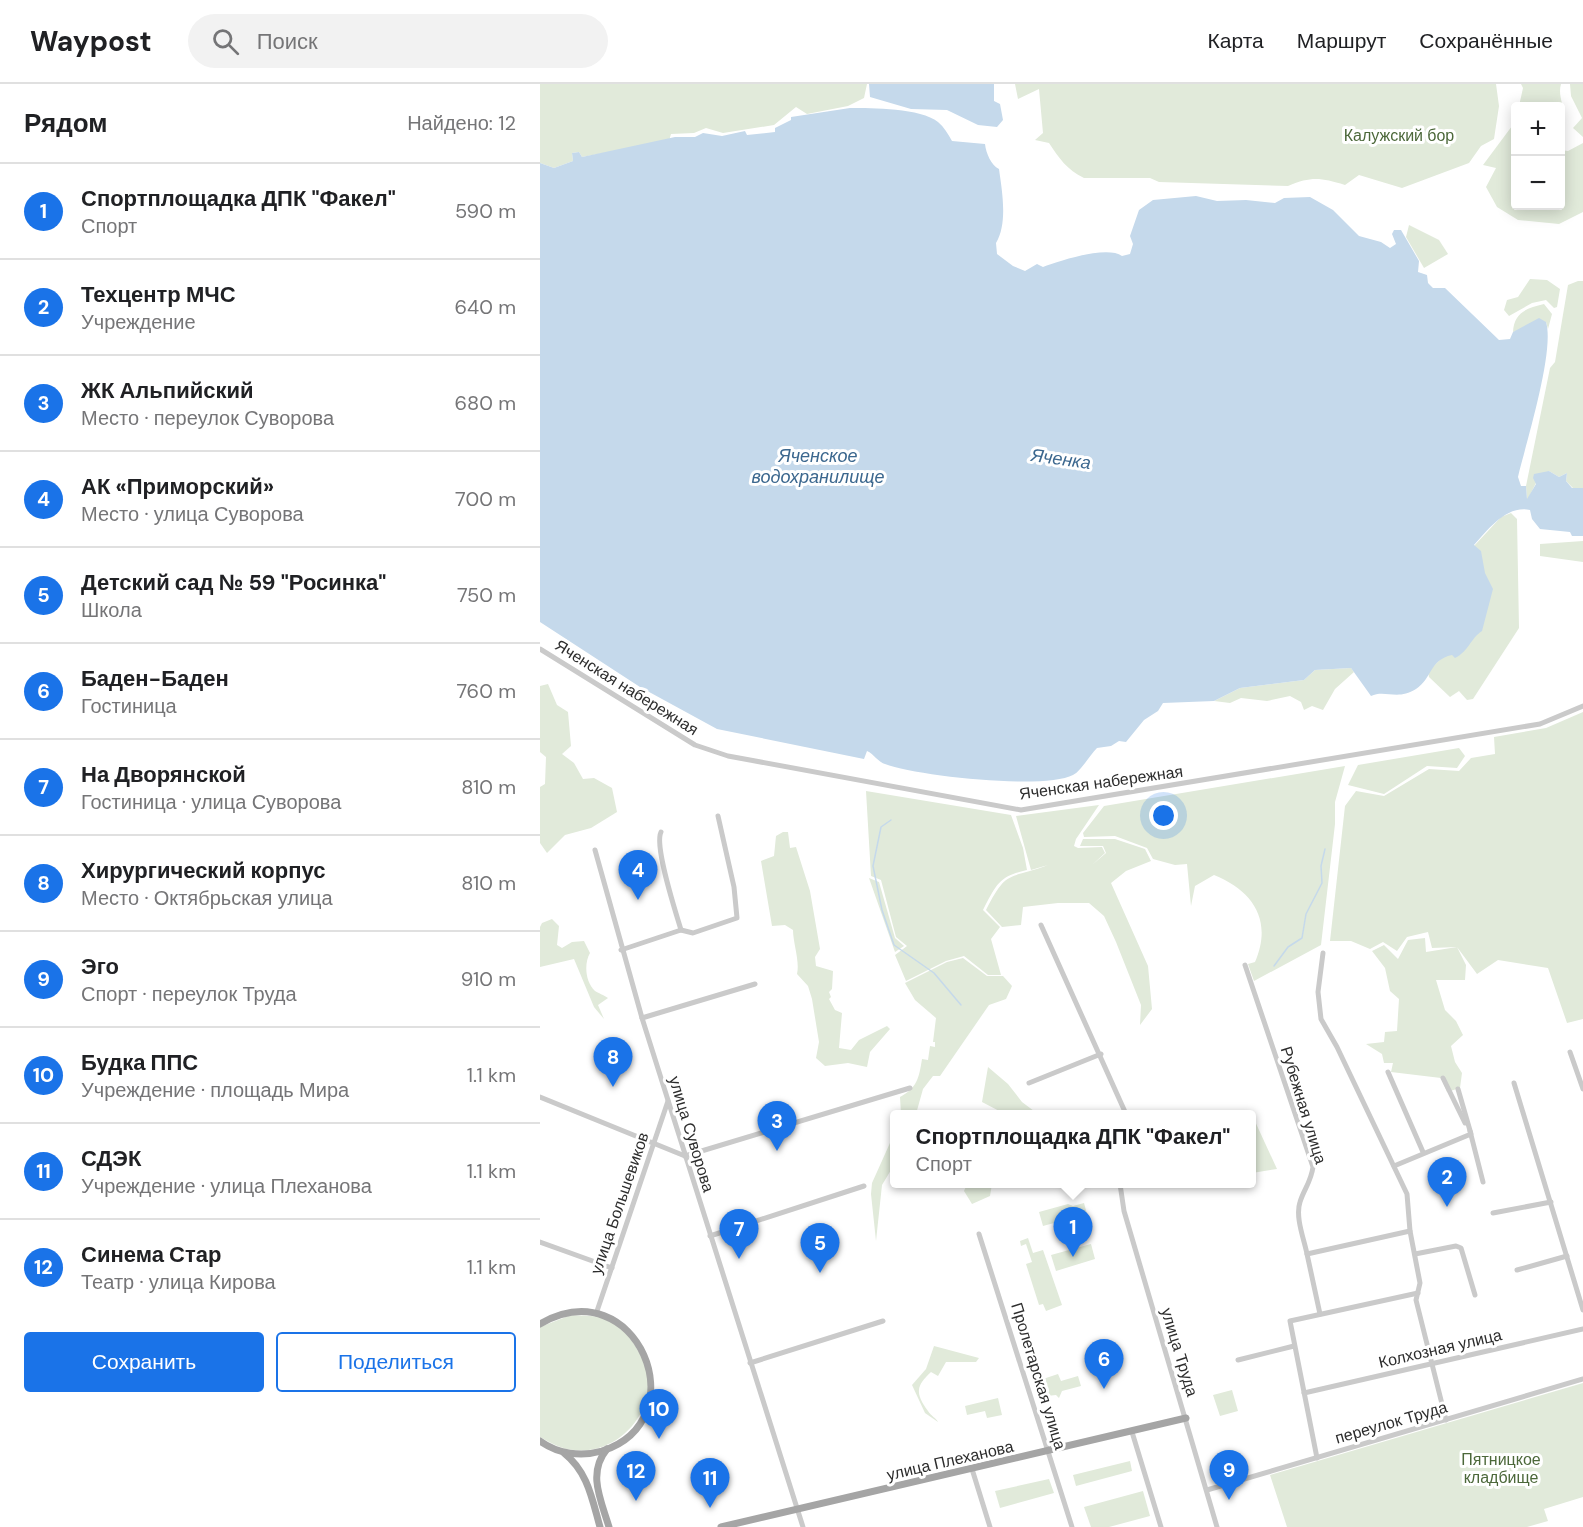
<!DOCTYPE html>
<html lang="ru">
<head>
<meta charset="utf-8">
<style>
	body { margin:0; font-family:"DM Sans",sans-serif; background:#f2f2f2; color:#202124 }
	.controls { position:absolute; right:18px; top:18px; display:grid; overflow:hidden; border-radius:6px; box-shadow:0 3px 15px #0003 }
	.controls button { width:54px; height:54px; display:grid; place-items:center; padding:0; border:0; border-bottom:2px solid #e0e0e0; background:#fff; color:#202124; font:30px sans-serif }
	.you { position:absolute; left:624px; top:732px; width:21px; height:21px; margin:-15px; border:4px solid #fff; border-radius:50%; background:#1a73e8; box-shadow:0 0 0 9px #1a73e833 }
	.badge { display:grid; place-items:center; width:39px; height:39px; border-radius:50%; background:#1a73e8; color:#fff; font-size:20px; font-weight:700 }
	.pin { position:absolute; translate:-50% -50px; filter:drop-shadow(0 2px 3px #0008) }
	.pin::after { content:''; position:absolute; top:32px; width:21px; height:18px; background:inherit; clip-path:polygon(0 0,100% 0,50% 100%) }
	.popup { position:absolute; left:350px; top:1026px; width:366px; height:78px; box-sizing:border-box; display:grid; place-content:center; border-radius:6px; background:#fff; filter:drop-shadow(0 2px 4px #0005); font-size:20px; white-space:nowrap; color:#757577 }
	.popup b { font-size:22px; color:#202124 }
	.popup::after { content:''; position:absolute; left:50%; top:100%; margin-left:-12px; border:12px solid transparent; border-top-color:#fff }
	.list { margin:0; padding:0; list-style:none }
	h2 { display:flex; justify-content:space-between; align-items:center; height:78px; margin:0; padding:0 24px; font-size:26px }
	h2 small { font-size:20px; font-weight:400; color:#757577 }
	.list li { display:grid; grid-template-columns:39px 1fr auto; gap:18px; align-items:center; box-sizing:border-box; height:96px; padding:0 24px; border-top:2px solid #e0e0e0 }
	.list b { display:block; font-size:22px; white-space:nowrap }
	.list p { margin:0; font-size:20px; white-space:nowrap; color:#757577 }
	.list em { font-size:20px; font-style:normal; color:#757577 }
	.actions { display:flex; gap:12px; padding:18px 24px }
	.actions a { flex:1; padding:14px 0; border:2px solid #1a73e8; border-radius:6px; text-align:center; font-size:21px; color:#1a73e8 }
	.actions .main { background:#1a73e8; color:#fff }
	.icon { flex:none; width:33px; height:33px; fill:none; stroke:currentColor; stroke-width:2; stroke-linecap:round; stroke-linejoin:round }
	.map { position:relative; flex:none; width:1043px; height:1443px; overflow:hidden }
	header { display:flex; align-items:center; gap:36px; box-sizing:border-box; height:84px; padding:0 30px; background:#fff; border-bottom:2px solid #e0e0e0 }
	header strong { font-size:28px }
	nav { display:flex; gap:33px; margin-inline-start:auto; font-size:21px }
	.search { width:420px; height:54px; background:#f2f2f2; display:flex; align-items:center; gap:15px; box-sizing:border-box; padding:0 21px; border-radius:33px; color:#757577; font-size:22px }
	main { display:flex }
	aside { flex:1; background:#fff }
	.map>svg:first-child { display:block }
</style>
</head>
<body>
<header>
<strong>Waypost</strong>
<div class="search"><svg class="icon" aria-label="search" viewBox="0 0 24 24"><circle cx="10" cy="10" r="6"/><path d="M15 15l6 6"/></svg>Поиск</div>
<nav><a>Карта</a><a>Маршрут</a><a>Сохранённые</a></nav>
</header>
<main>
<aside>
<h2>Рядом<small>Найдено: 12</small></h2>
<ul class="list">
<li><span class="badge">1</span><div><b>Спортплощадка ДПК &quot;Факел&quot;</b><p>Спорт</p></div><em>590 m</em></li>
<li><span class="badge">2</span><div><b>Техцентр МЧС</b><p>Учреждение</p></div><em>640 m</em></li>
<li><span class="badge">3</span><div><b>ЖК Альпийский</b><p>Место · переулок Суворова</p></div><em>680 m</em></li>
<li><span class="badge">4</span><div><b>АК «Приморский»</b><p>Место · улица Суворова</p></div><em>700 m</em></li>
<li><span class="badge">5</span><div><b>Детский сад № 59 &quot;Росинка&quot;</b><p>Школа</p></div><em>750 m</em></li>
<li><span class="badge">6</span><div><b>Баден-Баден</b><p>Гостиница</p></div><em>760 m</em></li>
<li><span class="badge">7</span><div><b>На Дворянской</b><p>Гостиница · улица Суворова</p></div><em>810 m</em></li>
<li><span class="badge">8</span><div><b>Хирургический корпус</b><p>Место · Октябрьская улица</p></div><em>810 m</em></li>
<li><span class="badge">9</span><div><b>Эго</b><p>Спорт · переулок Труда</p></div><em>910 m</em></li>
<li><span class="badge">10</span><div><b>Будка ППС</b><p>Учреждение · площадь Мира</p></div><em>1.1 km</em></li>
<li><span class="badge">11</span><div><b>СДЭК</b><p>Учреждение · улица Плеханова</p></div><em>1.1 km</em></li>
<li><span class="badge">12</span><div><b>Синема Стар</b><p>Театр · улица Кирова</p></div><em>1.1 km</em></li>
</ul>
<div class="actions"><a class="main">Сохранить</a><a>Поделиться</a></div>
</aside>
<div class="map">
<svg width="1043" height="1443" viewBox="0 0 1043 1443">
	<rect width="100%" height="100%" fill="#fff"/>
	<!-- green -->
	<g fill="#e1eada">
		<path d="M0,0H327L324,14L308,22L267,30L256,23L234,41L183,49L166,44L154,49L131,50L129,57L42,73L39,68L32,69L33,77L14,84L0,79Z"/>
		<path d="M475,0H956L959,22L954,55L941,62L929,79L862,104L819,91L805,101C781,94 772,92 748,102L619,98L610,94H544C527,86 519,74 509,59L495,56L503,49L499,5L478,15Z"/>
		<path d="M981,0H1021C1017,14 1027,24 1023,40L1021,41L1020,22H979L983,4Z"/>
		<path d="M1030,0H1043V53L1033,44L1042,34L1031,12Z"/>
		<path d="M975,38V122H1020L1021,66L1028,67L1043,59V128L1019,140L978,136L957,123L946,103L956,84L943,81Z"/>
		<path d="M869,141L899,156L908,170L884,184L866,153Z"/>
		<path d="M990,195L1007,196L1020,205L1017,223L1014,224L1006,216L992,219L969,232L964,226L967,216L978,213Z"/>
		<path d="M1038,197H1043V404H1033L1026,397L1027,389L1019,393L1009,387L996,399L987,417L986,402L1010,284L1015,278L1028,201Z"/>
		<path d="M1004,220L1012,230L1008,245L1006,238L973,248C974,229 986,224 1004,220Z"/>
		<path d="M971,429L977,435L979,544L933,615L927,616L919,607L910,613L889,593L888,587L903,573L934,462L961,433Z"/>
		<path d="M1043,457V478L1000,472V460Z"/>
		<path d="M811,584L814,588L795,605L783,626L772,622L764,626L761,618L750,612L727,617L701,614L690,619L674,617L700,604L764,596L775,586Z"/>
		<path d="M8,600L17,621L28,628L31,662L22,670L34,679L43,695L54,694L72,704L77,728L51,744L25,751L7,769L0,759V703L5,700L6,673L0,668V602Z"/>
		<path d="M1043,628V935L1027,939L1008,884L958,876L937,890L917,863L926,881L925,896H896L905,926L916,937L923,951L911,962L915,978L922,989L920,1004L907,1008L901,994L851,988L853,979H844L842,970L826,960L844,958L845,948L857,947L859,915L850,907L845,884L832,867L844,861L858,875L868,856L885,854L886,868L917,863L892,864L888,848L867,853L857,867L843,858L830,865L811,857H790L805,722L816,707L844,712L889,685L919,687L931,674L955,670L954,653L1006,644Z"/>
		<path d="M919,664L925,672L917,684L887,682L844,710L808,701L818,681Z"/>
		<path d="M805,682L795,718V740L781,861L714,897L708,880L715,878C733,836 713,807 674,791L655,802L651,822L647,780L635,781L613,775L607,764L575,752L544,753L543,749L564,722Z"/>
		<path d="M326,707L471,731L483,764L487,786C459,792 456,801 443,826L460,843L451,855L461,891H448L424,872L406,877L366,897L355,871L367,862L356,853L341,796L331,792Z"/>
		<path d="M559,721L536,755L534,762L538,764L562,763L565,769L552,781L566,769L563,762H540L543,755H575L605,765L611,777L586,787L571,799L608,882L612,925L600,941L601,921L576,858L564,832L549,819H518L483,823L481,841L462,843L446,826C467,784 469,796 508,781L491,786L476,732Z"/>
		<path d="M243,748H248L250,764L256,763L270,807L280,865L275,873L276,882L293,887L292,905L289,908L291,913L289,915L295,926L302,929L299,964L311,966L319,956L347,942L350,945L330,968L327,983L308,979L285,982L276,974L279,958L272,915L268,902L257,890C260,877 253,859 253,846L245,841L232,842L221,777L234,772L236,752Z"/>
		<path d="M329,794L339,798L355,854L364,862L355,868Z"/>
		<path d="M12,835L19,842L17,861L22,864L32,858L44,857L50,869C44,879 45,898 55,907C58,909 64,911 68,914L58,921L64,935L54,923L34,875L0,883V843L2,839Z"/>
		<path d="M423,874L447,892H463L472,902L466,915L449,921L400,992H393L383,1005L376,1030H361L360,1013C377,1004 379,994 382,975L388,976L390,962L395,963V958H393L396,934L375,916L365,899L407,878Z"/>
		<path d="M448,983L468,1000L482,1018L498,1030H465L442,1018Z"/>
		<path d="M712,1033H713L737,1085L712,1089Z"/>
		<path d="M354,1050V1081L342,1101L336,1157L331,1110L332,1099Z"/>
		<path d="M427,1100H452L450,1112L432,1120L424,1107Z"/>
		<path d="M544,1119L547,1130L503,1142L499,1128L528,1120L533,1122Z"/>
		<path d="M488,1154L493,1169L503,1166L522,1221L506,1227L503,1220L499,1221L486,1180L492,1178L486,1160L481,1162L480,1157Z"/>
		<path d="M551,1160L555,1175L516,1187L511,1171Z"/>
		<path d="M31,1231C41,1232 53,1231 63,1234C79,1239 91,1253 98,1267C102,1273 107,1281 108,1288C114,1331 77,1371 34,1366C21,1365 11,1359 0,1353V1243Z"/>
		<path d="M394,1262L439,1274L436,1278H406L398,1292L391,1288C376,1302 375,1309 388,1327C391,1332 396,1334 398,1338L385,1329L372,1301L386,1285Z"/>
		<path d="M518,1290L521,1297L538,1292L541,1302L522,1307L519,1314L516,1311L498,1313L494,1298Z"/>
		<path d="M1043,1299V1413L1004,1425L1008,1437L987,1443H747L730,1391Z"/>
		<path d="M692,1306L698,1327L680,1332L673,1311Z"/>
		<path d="M458,1314L462,1331L447,1334L445,1327L427,1331L425,1322Z"/>
		<path d="M590,1377L592,1387L536,1402L533,1391Z"/>
		<path d="M509,1395L514,1409L460,1424L455,1407Z"/>
		<path d="M603,1407L610,1432L569,1443H551L544,1423Z"/>
	</g>
	<!-- water -->
	<g fill="#c5d9eb">
		<path d="M329,0H454V17L460,20L463,36L457,43L438,41L407,26L371,25L330,13Z"/>
		<path d="M310,24C332,24 381,24 398,38C404,43 408,50 412,57L445,60C446,69 451,81 459,85C462,107 468,139 456,159L457,170L473,182L485,187L497,180L503,183C519,177 567,161 582,172L590,170L593,160L590,152L599,126L613,116L656,112L677,117L706,116L735,119L744,114L770,113L793,126L819,152L841,158L850,164L856,160L852,150L854,146H861L879,177L878,188L887,191L888,199L893,204H905L959,256L970,255L973,248L999,234L1006,238C1015,267 986,359 978,393L981,402H986L987,415L996,400L993,394L994,390L1009,387L1019,393L1027,389L1026,397L1032,404H1043V452H1032L1030,448L1000,445L992,435L990,426C966,421 948,446 934,461L941,467L945,489L953,505L942,547C930,555 929,567 915,574L912,571C889,576 892,595 876,605C857,617 845,605 831,612L811,584L775,586L764,596L700,604L674,617L623,619L618,627L604,636L586,658L579,657L571,662L557,664C550,671 541,687 533,691C505,706 376,692 345,680C338,678 334,670 327,667L324,675L177,645L100,603L0,538V79L14,84L33,77L32,69L39,68L42,73L135,53H155L163,49L182,52L205,47L207,51L235,48V44L251,36V33Z"/>
	</g>
	<g fill="none" stroke-linecap="round" stroke-linejoin="round">
		<!-- stream -->
		<g stroke="#c5d9eb" stroke-width="1.5">
			<path d="M351,736L341,743L333,782L342,826L354,861L394,889L421,921"/>
			<path d="M734,882L748,863L762,854L766,830L782,799L781,782L785,765"/>
		</g>
		<!-- minor -->
		<g stroke="#cacaca" stroke-width="5">
			<path d="M0,565L155,661L188,672L481,726L1000,640L1043,622"/>
			<path d="M121,748C114,762 136,829 141,846"/>
			<path d="M55,766L102,934L263,1443"/>
			<path d="M501,841L586,1030"/>
			<path d="M81,866L141,846L153,849L197,834L194,803L178,732"/>
			<path d="M783,869L778,908L781,935L797,963L867,1110L870,1147L880,1199L876,1216L906,1336"/>
			<path d="M705,881L773,1083C771,1098 764,1105 760,1118C755,1133 764,1155 767,1170"/>
			<path d="M102,934L215,900"/>
			<path d="M1030,968L1043,1005"/>
			<path d="M848,988L883,1068"/>
			<path d="M903,994L925,1039"/>
			<path d="M489,999L561,970"/>
			<path d="M974,999L1043,1226"/>
			<path d="M0,1013L145,1072"/>
			<path d="M930,1047L943,1098"/>
			<path d="M145,1072L370,1004"/>
			<path d="M854,1082L931,1050L918,1005"/>
			<path d="M580,1100L584,1127L677,1443"/>
			<path d="M953,1129L1011,1118"/>
			<path d="M439,1150L532,1443"/>
			<path d="M170,1152L324,1102"/>
			<path d="M0,1158L72,1184"/>
			<path d="M875,1170L916,1162L921,1164L935,1211"/>
			<path d="M977,1186L1027,1172"/>
			<path d="M56,1230L128,1017"/>
			<path d="M780,1230L767,1170L870,1147"/>
			<path d="M698,1276L754,1262"/>
			<path d="M210,1279L343,1237"/>
			<path d="M764,1309L1043,1245"/>
			<path d="M592,1348L621,1443"/>
			<path d="M777,1374L750,1237L878,1209"/>
			<path d="M432,1385L450,1443"/>
			<path d="M667,1406L1043,1295"/>
		</g>
		<!-- major -->
		<g stroke="#a5a5a5" stroke-width="7">
			<path d="M0,1240C97,1184 159,1336 62,1367C41,1373 18,1370 0,1357"/>
			<path d="M67,1365C47,1389 61,1416 69,1443"/>
			<path d="M24,1369C48,1388 52,1415 60,1443"/>
			<path d="M181,1443L646,1334"/>
		</g>
	</g>
	<g text-anchor="middle" stroke-width="6" stroke-linejoin="round" paint-order="stroke">
		<!-- park labels -->
		<g font-size="16" fill="#4c683a" stroke="#fff">
			<text x="859" y="57">Калужский бор</text>
			<text x="961" y="1381">Пятницкое<tspan x="961" dy="18">кладбище</tspan></text>
		</g>
		<!-- street labels -->
		<g font-size="16" fill="#2d2d2d" stroke="#fff">
			<text transform="translate(87 603) rotate(32)" y="6">Яченская набережная</text>
			<text transform="translate(561 698) rotate(-8)" y="6">Яченская набережная</text>
			<text transform="translate(764 1021) rotate(73)" y="6">Рубежная улица</text>
			<text transform="translate(152 1050) rotate(73)" y="6">улица Суворова</text>
			<text transform="translate(79 1119) rotate(-71)" y="6">улица Большевиков</text>
			<text transform="translate(900 1264) rotate(-13)" y="6">Колхозная улица</text>
			<text transform="translate(640 1268) rotate(73)" y="6">улица Труда</text>
			<text transform="translate(499 1292) rotate(73)" y="6">Пролетарская улица</text>
			<text transform="translate(851 1338) rotate(-16)" y="6">переулок Труда</text>
			<text transform="translate(410 1376) rotate(-13)" y="6">улица Плеханова</text>
		</g>
		<!-- water labels -->
		<g font-size="18" font-style="italic" fill="#3b678e" stroke="#fff">
			<text x="278" y="378">Яченское<tspan x="278" dy="21">водохранилище</tspan></text>
			<text transform="translate(521 375) rotate(8)" y="6">Яченка</text>
		</g>
	</g>
</svg>
<div class="controls">
<button>+</button>
<button>−</button>
</div>
<div class="you"></div>
<div class="pin badge" style="left:533px;top:1173px">1</div>
<div class="popup"><b>Спортплощадка ДПК &quot;Факел&quot;</b>Спорт</div>
<div class="pin badge" style="left:907px;top:1123px">2</div>
<div class="pin badge" style="left:237px;top:1067px">3</div>
<div class="pin badge" style="left:98px;top:816px">4</div>
<div class="pin badge" style="left:280px;top:1189px">5</div>
<div class="pin badge" style="left:564px;top:1305px">6</div>
<div class="pin badge" style="left:199px;top:1175px">7</div>
<div class="pin badge" style="left:73px;top:1003px">8</div>
<div class="pin badge" style="left:689px;top:1416px">9</div>
<div class="pin badge" style="left:119px;top:1355px">10</div>
<div class="pin badge" style="left:170px;top:1424px">11</div>
<div class="pin badge" style="left:96px;top:1417px">12</div>
</div>
</main>
</body>
</html>
